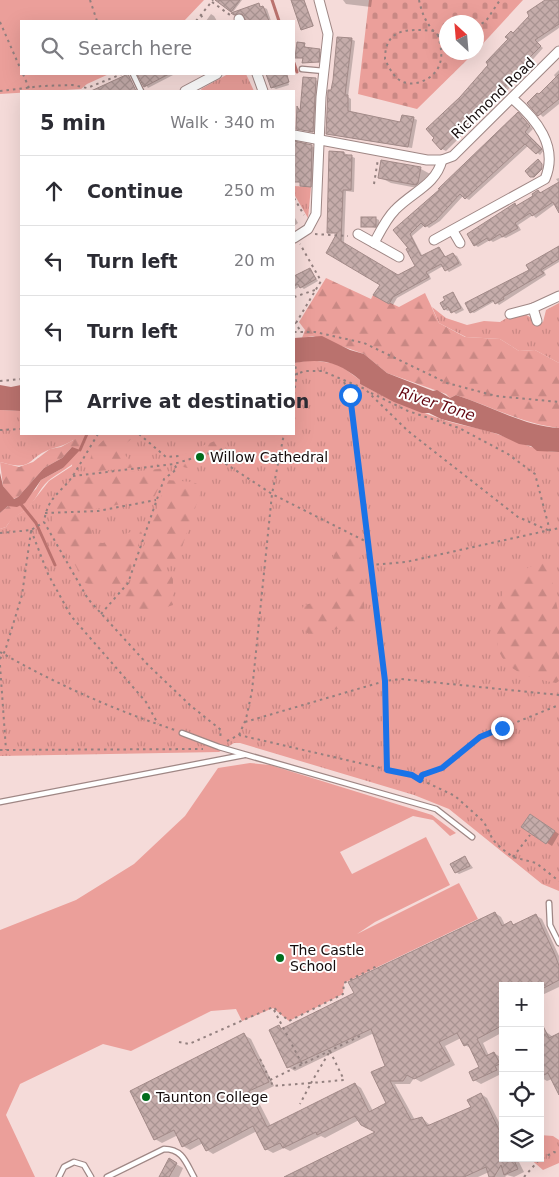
<!DOCTYPE html>
<html lang="en">
<head>
<meta charset="utf-8">
<style>
	body { margin:0; font-family:"DejaVu Sans",sans-serif; background:#f7f7f7; color:#2b2b33 }
	.controls { position:absolute; right:15px; bottom:15px; display:grid; overflow:hidden; border-radius:0px; box-shadow:0 5px 20px #0002 }
	.controls button { width:45px; height:45px; display:grid; place-items:center; padding:0; border:0; border-bottom:1px solid #e1e1e2; background:#fff; color:#2b2b33; font:25px sans-serif }
	.compass { position:absolute; left:439px; top:15px; width:45px; height:45px; border-radius:50%; background:#fff; box-shadow:0 5px 20px #0002; rotate:334deg }
	.stop { position:absolute; width:15px; height:15px; margin:-11px; border:4px solid #1a73e8; border-radius:50%; background:#fff }
	.stop.end { background:#1a73e8; border-color:#fff; box-shadow:0 1px 5px #0008 }
	.list { margin:0; padding:0; list-style:none }
	h2 { display:flex; justify-content:space-between; align-items:center; height:65px; margin:0; padding:0 20px; font-size:21px }
	h2 small { font-size:16px; font-weight:400; color:#7c7c81 }
	.list li { display:grid; grid-template-columns:32px 1fr auto; gap:15px; align-items:center; box-sizing:border-box; height:70px; padding:0 20px; border-top:1px solid #e1e1e2 }
	.list b { display:block; font-size:19px; white-space:nowrap }
	.list em { font-size:16px; font-style:normal; color:#7c7c81 }
	.icon { flex:none; width:28px; height:28px; fill:none; stroke:currentColor; stroke-width:2; stroke-linecap:round; stroke-linejoin:round }
	.map { position:relative; flex:none; width:559px; height:1177px; overflow:hidden }
	.search { position:absolute; background:#fff; box-shadow:0 5px 20px #0002; left:20px; top:20px; width:275px; height:55px; display:flex; align-items:center; gap:12px; box-sizing:border-box; padding:0 18px; border-radius:0px; color:#7c7c81; font-size:19px }
	.panel { position:absolute; background:#fff; box-shadow:0 5px 20px #0002; left:20px; top:90px; width:275px; height:345px; border-radius:0px }
	.map>svg:first-child { display:block }
</style>
</head>
<body>
<div class="map">
<svg width="559" height="1177" viewBox="0 0 559 1177">
	<defs>
		<pattern id="grass-tufts" width="24" height="20" patternUnits="userSpaceOnUse" patternTransform="scale(1.25)"><rect width="24" height="20" fill="#eb9f9a"/><path d="M3 7l-1-3M5 7V3M7 7l1-3M15 17l-1-3M17 17v-4M19 17l1-3" fill="none" stroke="#c98884"/></pattern>
		<pattern id="forest-firs" width="22" height="20" patternUnits="userSpaceOnUse" patternTransform="scale(1.25)"><rect width="22" height="20" fill="#eb9f9a"/><path d="M5 1l3.5 6h-7zM16 11l3.5 6h-7z" fill="#c98884"/></pattern>
		<pattern id="cemetery-stones" width="16" height="16" patternUnits="userSpaceOnUse" patternTransform="scale(1.25)"><rect width="16" height="16" fill="#eb9f9a"/><path d="M2 7V4a2 2 0 0 1 4 0v3zM10 15v-3a2 2 0 0 1 4 0v3z" fill="#c98884"/></pattern>
		<pattern id="building-cross-hatch" width="8" height="8" patternUnits="userSpaceOnUse" patternTransform="scale(1.25)"><rect width="8" height="8" fill="#c5acaa"/><path d="M0 0l8 8M0 8l8-8" fill="none" stroke="#a89391"/></pattern>
	</defs>
	<rect width="100%" height="100%" fill="#f5dbd9"/>
	<!-- grass -->
	<g fill="url(#grass-tufts)" fill-rule="evenodd">
		<path d="M228,74H246L254,91H202L201,89Z"/>
		<path d="M294,186L311,187L308,218L294,194Z"/>
		<path d="M559,303V363L535,350L519,351L500,339L466,337L439,323L432,307L446,318L467,325L484,321L500,322L510,316L525,314L533,319L534,325L543,322L546,310Z"/>
		<path d="M310,360L338,364L360,380V384C386,398 413,409 441,419C459,426 479,427 497,434C518,441 537,452 559,452V891L542,884L449,809L414,795L240,743H234L219,752L0,756V529L6,527L12,518L26,510L49,481L72,466L73,440C66,445 60,446 51,449C25,458 36,472 0,462V410L21,411V434H294V363ZM530,814L555,831L546,844L521,827Z"/>
		<path d="M540,1135L553,1136L559,1140V1163L543,1170L529,1158H540Z"/>
	</g>
	<!-- forest -->
	<g fill="url(#forest-firs)">
		<path d="M326,278L371,299L373,295L399,307L425,293L439,323L465,337L500,339L519,351L535,350L559,363V428C523,424 490,406 456,395L450,398L446,394L387,373L364,354L313,336L302,338L305,330L299,322Z"/>
		<path d="M110,434H137L120,449L131,462L168,460V464L88,472L92,451Z"/>
		<path d="M77,438L86,443C81,464 63,469 48,481C39,489 35,502 26,510C17,516 12,517 6,527L0,529V513L8,506H17L36,489L41,480L63,468L72,447L62,458L44,468L18,497L13,499L3,486L0,462L19,467L33,462L50,449L61,447Z"/>
		<path d="M215,441L225,445L220,460L187,468L180,466L179,456C192,452 202,445 215,441Z"/>
		<path d="M167,468L154,498L95,509L48,510L56,495L74,478Z"/>
		<path d="M167,480L193,482L201,486L200,494L178,559L168,562L164,568L173,578V605C151,613 139,613 121,598V592L129,589Z"/>
		<path d="M91,513L92,542L103,543L138,529L142,533L127,581L117,592L85,583L54,527L52,514Z"/>
		<path d="M349,538L359,541L365,616L337,629L309,635C301,628 300,614 304,605L338,597L339,589L332,546Z"/>
		<path d="M548,561L559,616V681L556,683C538,679 516,676 504,660C498,653 496,639 496,630C495,595 511,568 548,561Z"/>
	</g>
	<!-- cemetery -->
	<path fill="url(#cemetery-stones)" d="M369,0H523L477,50L476,22H446V52L474,53L417,109L358,94Z"/>
	<!-- green -->
	<g fill="#eb9f9a">
		<path d="M0,0H204L184,21H21V74H109L87,84L81,89L0,94Z"/>
		<path d="M250,763L270,765L432,815L456,833L450,836L433,820L413,816L340,852L352,874L426,837L450,885L375,922L357,934L459,883L478,919L344,983L343,994L289,1021L273,1008L242,1021L236,1009L211,1011L131,1051L103,1044L20,1084L6,1115L35,1177H0V930L76,900L134,864L185,816L218,768Z"/>
	</g>
	<!-- water -->
	<g fill="#ba726e">
		<path d="M322,336L350,350L364,354L387,373L433,391L437,390L450,398L456,395C490,406 524,426 559,428V452L537,451L531,446L519,444L498,434L441,419L429,413H422L394,402L360,384V380C338,362 323,358 294,363V338Z"/>
		<path d="M0,385L11,387L21,385V411L0,410Z"/>
		<path d="M72,447L80,450L63,468L41,480L25,503L17,507L8,506L0,513V473L3,486L14,499L18,497L44,468L62,458Z"/>
	</g>
	<!-- shadow -->
	<g fill="#0003">
		<path d="M221,0H242L233,12L219,2Z"/>
		<path d="M292,0H304L314,26L302,29Z"/>
		<path d="M343,0H372L371,7L346,4Z"/>
		<path d="M547,0L559,1V28L537,43L543,48L527,66L529,69L446,151L442,149L434,140L461,98L514,34Z"/>
		<path d="M259,5L267,9L271,21H250L246,9Z"/>
		<path d="M211,14L214,16L217,21H206Z"/>
		<path d="M351,39L355,41L348,97L351,99V113L401,124L413,118L417,120L412,148L327,134L332,91Z"/>
		<path d="M304,44L307,49L322,52L321,63L297,57Z"/>
		<path d="M559,70V104L543,117L529,103L556,78L554,75Z"/>
		<path d="M145,74H175L148,88L140,76Z"/>
		<path d="M267,74H285L289,85L276,89L272,87Z"/>
		<path d="M304,78L319,81L316,133L297,128L298,108L301,110Z"/>
		<path d="M518,113L533,129L528,134L544,150L540,155L529,145L469,200L463,196L440,221L429,228L425,225L412,236L423,257L439,248L447,258L453,254L457,256L462,265L449,272L443,266L429,274L431,279L397,298L393,305L375,295L381,284L328,252L338,234L328,232L344,153L355,158L354,192L346,191L344,244L398,276L417,266L410,248L394,230L441,189Z"/>
		<path d="M294,143L314,147L313,187H303L301,183L296,181Z"/>
		<path d="M382,161L421,169L432,175L428,190L391,183L379,177Z"/>
		<path d="M559,178V206L555,204L536,218L533,215L518,225L521,230L506,238L503,237L493,242L490,240L478,247L475,245L515,205L518,207L538,191L542,193L559,183L556,179Z"/>
		<path d="M294,216L298,223L294,226Z"/>
		<path d="M375,218L379,220V228L363,226Z"/>
		<path d="M559,247V262L544,271L546,275L499,305L495,301L474,313L471,312L531,270Z"/>
		<path d="M310,269L318,281L304,289L300,286L294,290V278Z"/>
		<path d="M453,293L464,310L456,314L451,309L448,311L444,309Z"/>
		<path d="M536,819L559,834L552,846L522,827Z"/>
		<path d="M465,857L473,868L459,874L456,872Z"/>
		<path d="M495,913L501,917L505,925L511,923L515,925L535,915L542,919L559,956V987L540,996V986H503V1032L483,1043L489,1056L494,1053L500,1057L503,1062V1073L481,1084L474,1080L481,1068L472,1049L465,1045L461,1038L445,1046L455,1065L421,1082L414,1078L410,1084H395L415,1120L422,1118L431,1126L472,1107L481,1094L487,1098L503,1130V1158H517L524,1172L514,1177L507,1175L505,1177H490L489,1172L478,1177H297L377,1132L359,1120L325,1138L321,1136L290,1151L284,1148L273,1153L266,1149L257,1131L213,1154L207,1150L203,1143L190,1150L183,1146L178,1135L162,1143L155,1139L244,1035L251,1039L274,1086L255,1095L271,1126L355,1084L361,1088L373,1111L388,1104L387,1066L374,1033L295,1071L288,1067L279,1027L284,1029L355,993Z"/>
		<path d="M545,1031L553,1037L559,1034V1093L552,1079L547,1081L540,1077V1033Z"/>
		<path d="M169,1160L183,1168L179,1177H160Z"/>
	</g>
	<g fill="none" stroke-linecap="round" stroke-linejoin="round">
		<!-- stream -->
		<g stroke="#ba726e" stroke-width="3">
			<path d="M272,0L279,21"/>
			<path d="M294,63L297,72"/>
			<path d="M80,450L87,434"/>
			<path d="M20,503L36,523L55,565"/>
		</g>
	</g>
	<!-- building -->
	<g fill="url(#building-cross-hatch)" stroke="#a28a88">
		<path d="M215,0H240L231,12Z"/>
		<path d="M291,0H304L313,26L301,30Z"/>
		<path d="M545,0H559V24L535,40L541,46L524,63L527,66L441,150L432,140L434,138L426,129L460,97L488,65L486,62L508,39L505,37L511,31L513,33L529,16L527,12Z"/>
		<path d="M259,3L260,7L263,6L269,21H246L242,14L234,15L231,13Z"/>
		<path d="M337,37L352,38L345,95H348V111L400,122L402,115L414,117L408,147L326,134L328,90H331L333,80Z"/>
		<path d="M297,42L305,43L304,47L320,49L319,62L302,63L303,58H295Z"/>
		<path d="M128,74L136,91H91Z"/>
		<path d="M137,74H169L144,87Z"/>
		<path d="M266,74L287,75L289,82L271,88Z"/>
		<path d="M559,74V99L538,116L527,103L537,93L539,94Z"/>
		<path d="M303,77L316,78L313,132L296,129L297,106L300,112Z"/>
		<path d="M518,112L530,126L525,132L542,149L536,154L525,144L465,199L460,194L436,220L425,227L421,223L410,234L421,256L439,247L445,257L453,253L459,263L445,271L441,264L426,272L429,277L393,297L389,304L373,295L380,285L326,253L337,233H327L329,151L344,152V155H352L351,190H343L341,241L398,275L415,266L406,249L408,248L393,230L440,189H438Z"/>
		<path d="M294,141L312,145L311,187L300,186V182H294Z"/>
		<path d="M538,159L542,164V169L534,177H530L525,171Z"/>
		<path d="M381,160L421,167L418,183L416,185L378,178Z"/>
		<path d="M559,182V213L553,202L532,216L530,213L515,223L518,228L502,237L500,234L489,241L487,238L474,246L467,234L515,203L516,206L533,196L532,194L538,190L540,193Z"/>
		<rect x="361" y="217" width="15" height="10"/>
		<path d="M559,246V259L541,270L544,273L503,297L504,299L495,304L493,300L470,313L465,303L529,270L526,265Z"/>
		<path d="M310,268L316,279L300,288L298,284L294,286V276Z"/>
		<path d="M453,292L461,308L451,313L448,307L444,310L440,303L445,300L443,297Z"/>
		<path d="M530,814L555,831L546,844L521,827Z"/>
		<path d="M465,856L470,866L455,873L450,864Z"/>
		<path d="M495,912L502,926L511,921L513,925L536,914L555,955L559,966V980L540,990V986H503V1025L477,1039L486,1056L494,1052L500,1064L495,1066L497,1070L473,1081L469,1072L479,1067L468,1044L464,1046L457,1033L439,1042L450,1061L414,1079L407,1075L403,1081H390L411,1120L422,1117L427,1126L471,1107L467,1100L481,1093L503,1138V1158H513L518,1169L504,1175L501,1165L494,1177H489L486,1167L464,1177H284L375,1132L361,1125L355,1116L317,1135L316,1132L283,1148L280,1143L265,1150L253,1126L206,1151L199,1138L182,1147L174,1130L154,1140L130,1091L244,1033L269,1082L249,1091L267,1127L355,1083L369,1112L386,1103L371,1072L385,1066L371,1029L287,1068L269,1030L279,1025L281,1029L354,993L348,982Z"/>
		<path d="M540,1020L549,1038L559,1033V1095L548,1073L540,1077Z"/>
		<path d="M169,1158L177,1163L169,1177H159Z"/>
	</g>
	<g fill="none" stroke-linecap="round" stroke-linejoin="round">
		<!-- lane casing -->
		<g stroke="#9f8785" stroke-width="7">
			<g id="lane">
				<path d="M302,69L324,71"/>
				<path d="M133,74L141,91"/>
				<path d="M182,733L219,747L436,809L472,837"/>
				<path d="M0,802L244,755"/>
				<path d="M549,903L550,925L559,943"/>
				<path d="M59,1177L64,1167L74,1162L84,1165L91,1177"/>
				<path d="M107,1177L164,1149C183,1149 186,1163 194,1177"/>
			</g>
		</g>
		<!-- street casing -->
		<g stroke="#9f8785" stroke-width="11">
			<g id="street">
				<path d="M239,19L240,21"/>
				<path d="M257,74L263,91"/>
				<path d="M185,91L217,74"/>
				<path d="M294,135L427,160H442L453,156L559,51"/>
				<path d="M453,231L460,243"/>
				<path d="M358,234L399,257"/>
				<path d="M294,238L308,229L316,214L321,97L328,34L319,0"/>
				<path d="M434,240L545,179C559,146 536,119 512,98"/>
				<path d="M374,243C380,232 386,219 395,210C412,192 436,185 442,160"/>
				<path d="M533,308L537,321"/>
				<path d="M510,314L533,308L559,296"/>
			</g>
		</g>
		<!-- path -->
		<g stroke="#93807f" stroke-width="2" stroke-dasharray="2.5 4" stroke-linecap="butt">
			<path d="M90,0L97,21"/>
			<path d="M419,0C422,14 427,26 438,35H446"/>
			<path d="M212,2L230,15"/>
			<path d="M201,15L204,21"/>
			<path d="M196,21L213,0"/>
			<path d="M0,22L21,70"/>
			<path d="M476,27L486,21L500,0"/>
			<path d="M434,31C409,29 385,27 385,59C388,66 392,74 398,79C412,90 436,79 440,63C443,55 440,43 438,35"/>
			<path d="M23,74L29,88"/>
			<path d="M0,91L42,86L72,85L87,88L122,74"/>
			<path d="M374,184L378,159"/>
			<path d="M294,198L304,215"/>
			<path d="M315,234L348,236"/>
			<path d="M294,297L318,289"/>
			<path d="M294,322L300,330"/>
			<path d="M296,323L321,281L300,244"/>
			<path d="M294,332H315L364,343L447,383L496,396L559,402"/>
			<path d="M294,360L297,374L294,393"/>
			<path d="M294,375L305,371H322L365,389L408,431L518,517L550,531"/>
			<path d="M0,381L21,379"/>
			<path d="M344,382L351,397L385,681L387,770"/>
			<path d="M371,393L408,411L459,428L508,454L535,474L550,531"/>
			<path d="M0,430L21,429"/>
			<path d="M98,434C90,447 82,461 74,474C61,494 48,495 44,522L88,599L149,666L191,706L221,730L220,739"/>
			<path d="M139,434L166,457L179,456"/>
			<path d="M220,460L272,494L367,542"/>
			<path d="M73,476L174,464L226,448"/>
			<path d="M45,513L98,511L156,500"/>
			<path d="M31,530L48,574L71,616L146,702L158,724"/>
			<path d="M0,533L31,530L44,522"/>
			<path d="M370,565L406,562L559,528"/>
			<path d="M101,614L128,583L164,479L177,469L174,464"/>
			<path d="M0,652C56,684 114,710 175,730"/>
			<path d="M0,659L5,651L22,595L31,531"/>
			<path d="M0,665L6,750"/>
			<path d="M245,722L385,681L401,679L559,695"/>
			<path d="M239,735L246,719L252,691L272,494L284,434"/>
			<path d="M227,741L239,735L411,775L455,796L484,822L493,840L501,848L513,857L536,863L559,881"/>
			<path d="M0,750L203,749"/>
			<path d="M422,775L442,768L480,737L559,705"/>
			<path d="M420,780L424,771"/>
			<path d="M513,857L530,835"/>
			<path d="M274,1010L302,1064"/>
			<path d="M179,1042L189,1044L273,1007L289,1021L343,994L344,983L377,966"/>
			<path d="M330,1051L344,1080L311,1083Z"/>
			<path d="M260,1059L273,1086L311,1083L300,1104"/>
			<path d="M270,1080L360,1036"/>
			<path d="M524,1177L539,1160L554,1152L559,1154"/>
		</g>
		<!-- lane -->
		<use href="#lane" stroke="#fff" stroke-width="4.5"/>
		<!-- street -->
		<use href="#street" stroke="#fff" stroke-width="9"/>
	</g>
	<g fill="none" stroke-linecap="round" stroke-linejoin="round">
		<!-- route -->
		<path stroke="#1a73e8" stroke-width="6" d="M350,395L385,681L387,770L412,775L420,780L422,775L442,768L480,737L502,728"/>
	</g>
	<!-- markers -->
	<g fill="#016d1d" stroke="#fff" stroke-width="2">
		<circle cx="200" cy="457" r="5"/>
		<circle cx="280" cy="958" r="5"/>
		<circle cx="146" cy="1097" r="5"/>
	</g>
	<g text-anchor="middle" stroke-width="4" stroke-linejoin="round" paint-order="stroke">
		<!-- street labels -->
		<g font-size="14" fill="#160d0d" stroke="#fff">
			<text transform="translate(493 98) rotate(-44)" y="5">Richmond Road</text>
		</g>
		<!-- poi labels -->
		<g font-size="14" fill="#160d0d" stroke="#fff" text-anchor="start">
			<text x="210" y="462">Willow Cathedral</text>
			<text x="290" y="955">The Castle<tspan x="290" dy="16">School</tspan></text>
			<text x="156" y="1102">Taunton College</text>
		</g>
		<!-- water labels -->
		<g font-size="15" font-style="italic" fill="#640812" stroke="#fff">
			<text transform="translate(437 404) rotate(18)" y="5">River Tone</text>
		</g>
	</g>
</svg>
<div class="controls">
<button>+</button>
<button>−</button>
<button><svg class="icon" aria-label="locate" viewBox="0 0 24 24"><circle cx="12" cy="12" r="6"/><path d="M12 2v4M12 18v4M2 12h4M18 12h4"/></svg></button>
<button><svg class="icon" aria-label="layers" viewBox="0 0 24 24"><path d="M12 4l9 5-9 5-9-5zM3 14l9 5 9-5"/></svg></button>
</div>
<svg class="compass" viewBox="-18 -18 36 36"><path d="M0-13l5 13h-10z" fill="#e53935"/><path d="M0 13l5-13h-10z" fill="#7c7c81"/></svg>
<div class="stop" style="left:350px;top:395px"></div>
<div class="stop end" style="left:502px;top:728px"></div>
<div class="search"><svg class="icon" aria-label="search" viewBox="0 0 24 24"><circle cx="10" cy="10" r="6"/><path d="M15 15l6 6"/></svg>Search here</div>
<section class="panel">
<h2>5 min<small>Walk · 340 m</small></h2>
<ul class="list">
<li><svg class="icon" aria-label="ahead" viewBox="0 0 24 24"><path d="M12 20V5M6 11l6-6 6 6"/></svg><div><b>Continue</b></div><em>250 m</em></li>
<li><svg class="icon" aria-label="left" viewBox="0 0 24 24"><path d="M17 20v-9H6M10 6l-5 5 5 5"/></svg><div><b>Turn left</b></div><em>20 m</em></li>
<li><svg class="icon" aria-label="left" viewBox="0 0 24 24"><path d="M17 20v-9H6M10 6l-5 5 5 5"/></svg><div><b>Turn left</b></div><em>70 m</em></li>
<li><svg class="icon" aria-label="arrive" viewBox="0 0 24 24"><path d="M6 21V4h12l-3 4 3 4H6"/></svg><div><b>Arrive at destination</b></div></li>
</ul>
</section>
</div>
</body>
</html>
